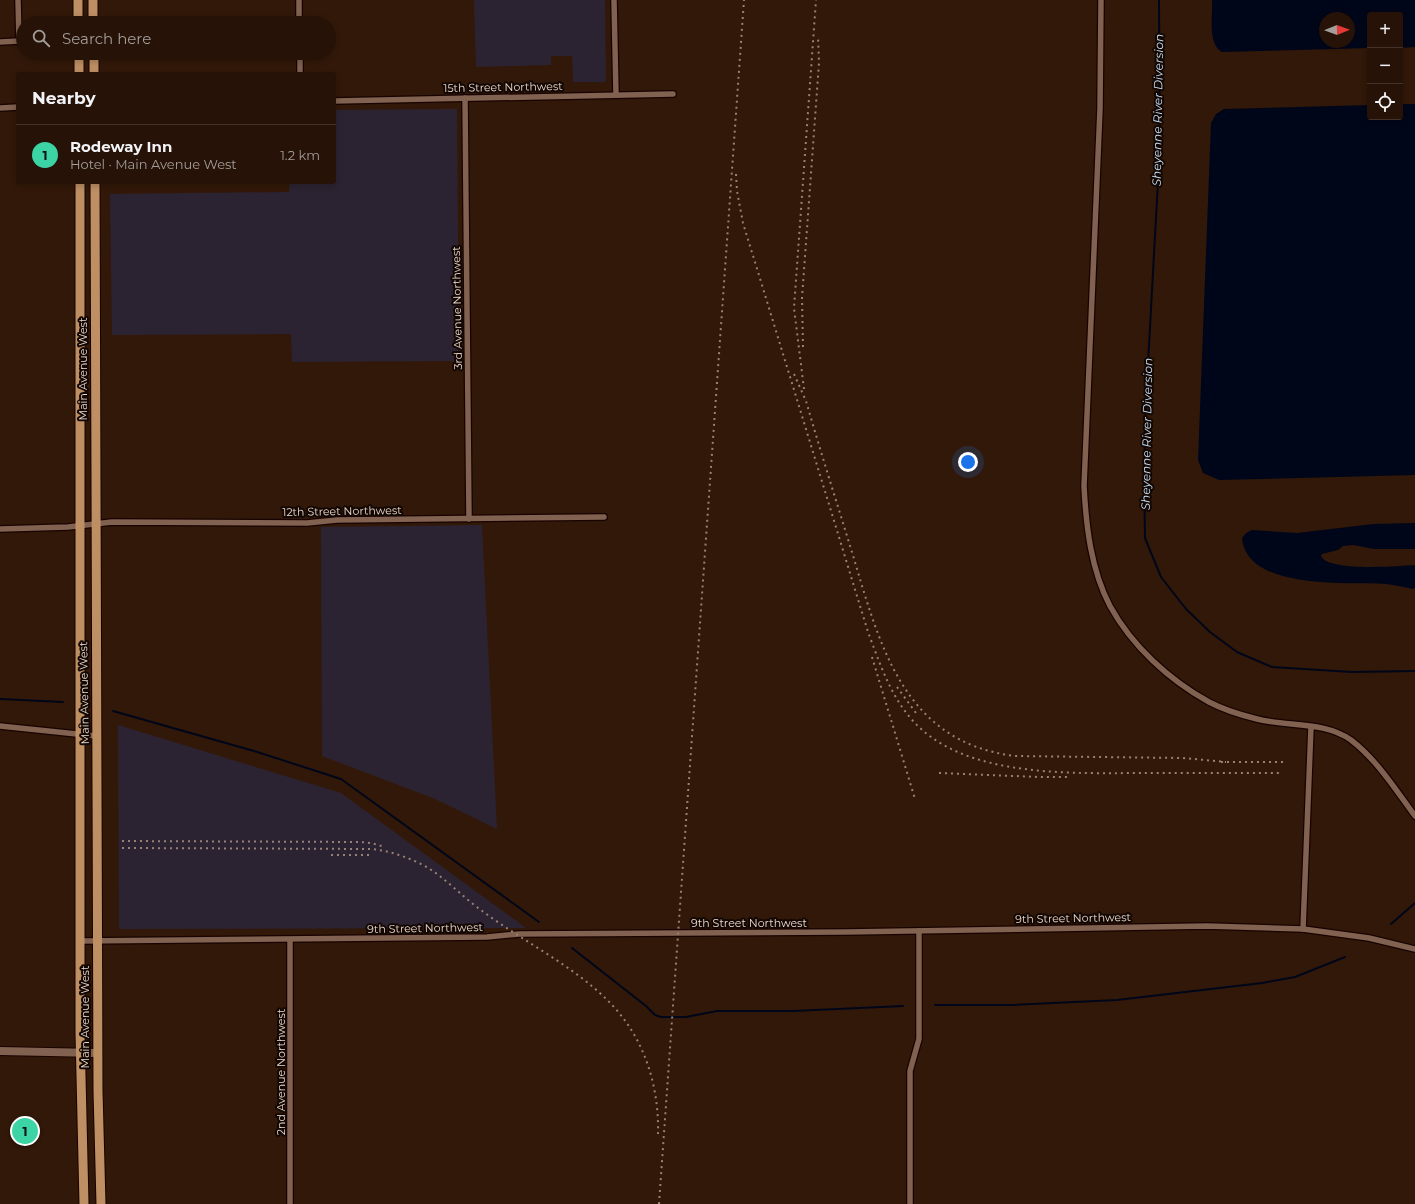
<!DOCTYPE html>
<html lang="en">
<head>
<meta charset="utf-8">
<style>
	body { margin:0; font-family:Montserrat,sans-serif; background:#2e1b10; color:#f1f3f6 }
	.controls { position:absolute; right:12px; top:12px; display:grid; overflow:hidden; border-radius:4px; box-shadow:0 2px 6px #0003 }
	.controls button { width:36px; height:36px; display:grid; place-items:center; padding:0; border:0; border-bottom:1px solid #423228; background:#261206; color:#f1f3f6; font:20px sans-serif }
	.compass { position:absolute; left:1319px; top:12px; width:36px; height:36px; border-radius:50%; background:#261206; box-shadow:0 2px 6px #0003; rotate:89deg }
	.you { position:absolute; left:968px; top:462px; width:14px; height:14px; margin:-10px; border:3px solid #fff; border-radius:50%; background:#1a73e8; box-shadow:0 0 0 6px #1a73e833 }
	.badge { display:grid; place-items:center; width:26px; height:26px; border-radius:50%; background:#3cd4a4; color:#111; font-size:13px; font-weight:700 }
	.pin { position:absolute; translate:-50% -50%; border:2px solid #fff; box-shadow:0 1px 4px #0006 }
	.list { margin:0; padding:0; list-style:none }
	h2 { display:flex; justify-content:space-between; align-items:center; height:52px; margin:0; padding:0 16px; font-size:17px }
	h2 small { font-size:13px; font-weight:400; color:#a49e9b }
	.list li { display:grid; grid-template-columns:26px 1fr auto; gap:12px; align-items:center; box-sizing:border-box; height:60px; padding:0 16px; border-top:1px solid #423228 }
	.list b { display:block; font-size:15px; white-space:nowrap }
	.list p { margin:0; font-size:13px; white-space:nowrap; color:#a49e9b }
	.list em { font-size:13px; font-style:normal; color:#a49e9b }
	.icon { flex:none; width:22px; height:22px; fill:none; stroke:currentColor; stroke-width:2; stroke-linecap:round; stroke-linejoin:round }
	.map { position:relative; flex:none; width:1415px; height:1204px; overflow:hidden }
	.search { position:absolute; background:#261206; box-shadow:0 2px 6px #0003; left:16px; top:16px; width:320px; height:44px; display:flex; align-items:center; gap:10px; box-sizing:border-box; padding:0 14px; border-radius:22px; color:#a49e9b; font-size:15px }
	.panel { position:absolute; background:#261206; box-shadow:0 2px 6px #0003; left:16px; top:72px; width:320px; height:112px; border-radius:4px }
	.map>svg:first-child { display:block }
</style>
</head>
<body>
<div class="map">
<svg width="1415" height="1204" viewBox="0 0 1415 1204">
	<rect width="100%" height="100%" fill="#321808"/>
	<!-- industrial -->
	<g fill="#2c2332">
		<path d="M474,0H605L606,82H573L572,56H551V65L476,67Z"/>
		<path d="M457,109L459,361L292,362L291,334L112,335L110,194L289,192L290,182H334V110Z"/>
		<path d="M482,525L497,829L435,799L322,756L321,527Z"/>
		<path d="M118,725L341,793L526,928L119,929Z"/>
	</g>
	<!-- water -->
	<g fill="#000619" fill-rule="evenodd">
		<path d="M1212,0H1415V47L1400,48V15H1370V48L1222,52C1207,44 1213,16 1212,0ZM1325,18H1349V42H1325Z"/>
		<path d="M1400,104H1415V475L1219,480L1203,473L1198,460L1211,123L1216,114L1224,109L1370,105V117H1400Z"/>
		<path d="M1415,523V549H1374L1353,545L1343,546L1338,550L1322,554L1321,556C1328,572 1398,566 1415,565V588L1413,589C1404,587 1395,585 1386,584C1350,582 1247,591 1242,538L1246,533L1252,530L1297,533L1373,524Z"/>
	</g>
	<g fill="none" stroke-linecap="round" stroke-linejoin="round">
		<!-- stream -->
		<g stroke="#000619" stroke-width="2">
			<path d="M1159,0L1160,145L1146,400L1144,472L1145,538L1161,577L1186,609L1210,632L1237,652L1272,667L1352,672L1415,671"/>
			<path d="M0,699L63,702"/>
			<path d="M113,711L254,751L341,779L539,922"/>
			<path d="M1391,924L1415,903"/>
			<path d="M572,948L646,1006L655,1015L661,1017H686L717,1011H793L903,1006"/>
			<path d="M935,1005H1011L1117,1000L1262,983L1295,977L1345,957"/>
		</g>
		<!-- street casing -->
		<g stroke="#180300" stroke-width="8">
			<g id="street">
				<path d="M299,0V23"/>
				<path d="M614,0L616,95"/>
				<path d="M1101,0L1100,109L1084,486C1086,526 1091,570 1110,606C1132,646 1169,680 1209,702C1224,710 1241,715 1257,719C1288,727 1324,721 1351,740C1377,760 1396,790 1415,816"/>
				<path d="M0,42L19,41L18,0"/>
				<path d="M300,53V74"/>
				<path d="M465,98L469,519"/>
				<path d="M334,101L673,94"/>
				<path d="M0,108L18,107"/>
				<path d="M0,529L68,527L112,522L307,523L337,520L604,517"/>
				<path d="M0,726L96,736"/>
				<path d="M1303,929L1311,727"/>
				<path d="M81,941L487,937L519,934L846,932L1207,926L1303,929L1369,938L1415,949"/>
				<path d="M290,1204V940"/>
				<path d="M910,1204V1071L919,1039V931"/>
			</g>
		</g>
		<!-- secondary casing -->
		<g stroke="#180300" stroke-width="10">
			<path id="secondary" d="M0,1051L97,1053"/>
		</g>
		<!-- primary casing -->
		<g stroke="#180300" stroke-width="11">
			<g id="primary">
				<path d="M78,0V23"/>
				<path d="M93,0V23"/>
				<path d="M79,53V74"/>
				<path d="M94,53V74"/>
				<path d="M80,182V1033L84,1204"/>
				<path d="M95,182L98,1091L101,1204"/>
			</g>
		</g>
		<!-- street -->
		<use href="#street" stroke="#816150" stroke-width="5.5"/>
		<!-- secondary -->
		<use href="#secondary" stroke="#816150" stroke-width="8"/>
		<!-- primary -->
		<use href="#primary" stroke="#be8f63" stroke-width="9"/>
		<!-- rail -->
		<g stroke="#988175" stroke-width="2" stroke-dasharray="2 4" stroke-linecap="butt">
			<path d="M736,174L737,191L743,223L868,632C880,664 891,698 915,723C968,779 1076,773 1147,773C1191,773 1236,773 1280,773"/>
			<path d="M803,347L802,298L819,63L818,36"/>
			<path d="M794,374L806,401C820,450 836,500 851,549C879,641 901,742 1015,756L1183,758L1226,762"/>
			<path d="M804,389L794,308L816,0"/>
			<path d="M872,657L915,799"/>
			<path d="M897,687L916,713"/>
			<path d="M1221,762H1287"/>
			<path d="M939,773L1039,777H1069"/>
			<path d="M122,841L360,842L371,843L385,847"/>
			<path d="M122,848L372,849C390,851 407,857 423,865C445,877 461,896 481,910C527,945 592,974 626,1022C649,1054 659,1095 658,1134"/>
			<path d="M331,855H371"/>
			<path d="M659,1204L744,0"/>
		</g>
	</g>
	<g text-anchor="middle" stroke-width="4" stroke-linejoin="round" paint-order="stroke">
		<!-- street labels -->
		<g font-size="11" fill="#ecd9cf" stroke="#120702">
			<text transform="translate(503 87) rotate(-1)" y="4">15th Street Northwest</text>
			<text transform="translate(457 308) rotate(-91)" y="4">3rd Avenue Northwest</text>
			<text transform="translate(83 369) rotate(-90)" y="4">Main Avenue West</text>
			<text transform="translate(342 511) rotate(-1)" y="4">12th Street Northwest</text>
			<text transform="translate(84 693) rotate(-91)" y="4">Main Avenue West</text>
			<text transform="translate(1073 918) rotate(-1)" y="4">9th Street Northwest</text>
			<text x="749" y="927">9th Street Northwest</text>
			<text transform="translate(425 928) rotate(-1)" y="4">9th Street Northwest</text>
			<text transform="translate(85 1017) rotate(-90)" y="4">Main Avenue West</text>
			<text transform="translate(281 1072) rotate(-90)" y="4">2nd Avenue Northwest</text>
		</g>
		<!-- water labels -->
		<g font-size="12" font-style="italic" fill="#cadff5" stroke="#120702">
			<text transform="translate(1158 110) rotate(-89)" y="4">Sheyenne River Diversion</text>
			<text transform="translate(1147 434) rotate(-89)" y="4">Sheyenne River Diversion</text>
		</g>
	</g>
</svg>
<div class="controls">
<button>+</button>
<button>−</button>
<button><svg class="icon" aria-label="locate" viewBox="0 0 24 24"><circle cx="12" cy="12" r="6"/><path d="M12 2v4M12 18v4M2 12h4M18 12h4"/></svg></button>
</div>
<svg class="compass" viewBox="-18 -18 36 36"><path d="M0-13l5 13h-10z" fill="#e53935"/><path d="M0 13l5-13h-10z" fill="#a49e9b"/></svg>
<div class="you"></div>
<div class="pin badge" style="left:25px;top:1131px">1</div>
<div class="search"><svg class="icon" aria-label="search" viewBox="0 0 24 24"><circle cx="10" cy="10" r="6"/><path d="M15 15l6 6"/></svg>Search here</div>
<section class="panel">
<h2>Nearby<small></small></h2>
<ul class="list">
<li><span class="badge">1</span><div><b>Rodeway Inn</b><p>Hotel · Main Avenue West</p></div><em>1.2 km</em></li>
</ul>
</section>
</div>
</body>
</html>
